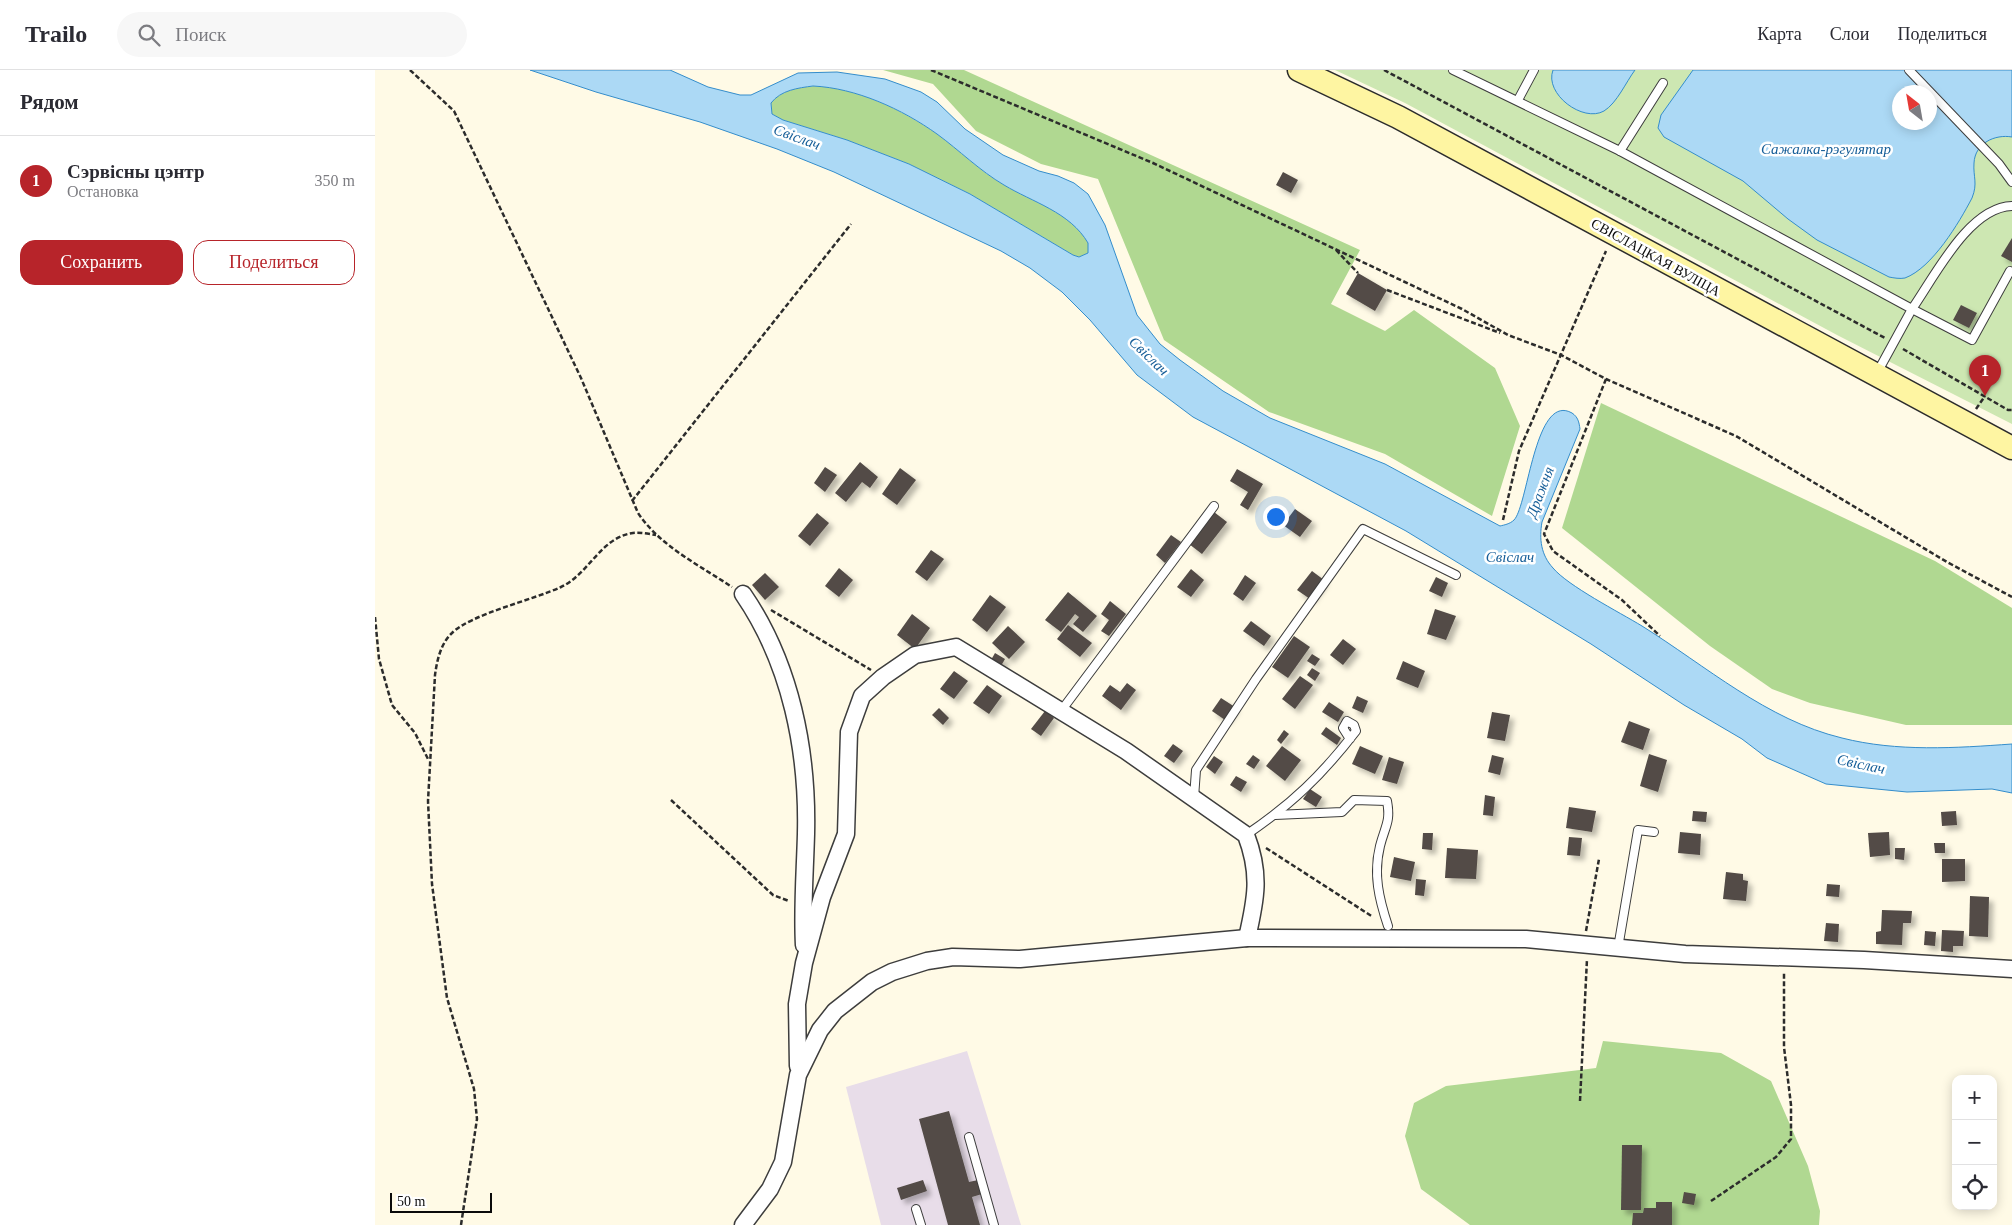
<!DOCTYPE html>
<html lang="ru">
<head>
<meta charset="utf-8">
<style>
	body { margin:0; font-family:"Times New Roman",serif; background:#f7f7f7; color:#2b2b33 }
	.controls { position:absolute; right:15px; bottom:15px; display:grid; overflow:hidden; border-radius:10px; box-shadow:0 2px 12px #0003 }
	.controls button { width:45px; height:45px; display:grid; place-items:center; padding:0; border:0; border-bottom:1px solid #e1e1e2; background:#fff; color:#2b2b33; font:25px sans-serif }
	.compass { position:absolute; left:1517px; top:15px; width:45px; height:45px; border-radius:50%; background:#fff; box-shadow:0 2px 12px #0003; rotate:329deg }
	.scale { position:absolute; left:15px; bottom:12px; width:102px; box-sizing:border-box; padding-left:5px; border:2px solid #0a0a0a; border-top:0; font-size:14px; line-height:18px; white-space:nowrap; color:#0a0a0a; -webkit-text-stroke:4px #fff; paint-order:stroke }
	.you { position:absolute; left:900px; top:446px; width:18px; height:18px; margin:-12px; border:4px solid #fff; border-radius:50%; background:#1a73e8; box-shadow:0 0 0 8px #1a73e833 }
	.badge { display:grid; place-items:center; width:32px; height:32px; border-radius:50%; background:#b7242a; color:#fff; font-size:16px; font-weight:700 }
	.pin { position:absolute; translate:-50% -41px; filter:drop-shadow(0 1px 2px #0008) }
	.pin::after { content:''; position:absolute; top:26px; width:18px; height:15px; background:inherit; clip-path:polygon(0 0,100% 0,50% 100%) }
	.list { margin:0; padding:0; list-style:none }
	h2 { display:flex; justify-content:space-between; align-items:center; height:65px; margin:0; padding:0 20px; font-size:21px }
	h2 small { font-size:16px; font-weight:400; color:#7c7c81 }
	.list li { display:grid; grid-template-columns:32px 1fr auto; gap:15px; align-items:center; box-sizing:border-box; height:90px; padding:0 20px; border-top:1px solid #e1e1e2 }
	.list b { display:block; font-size:19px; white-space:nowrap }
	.list p { margin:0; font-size:16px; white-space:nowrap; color:#7c7c81 }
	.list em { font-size:16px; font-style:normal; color:#7c7c81 }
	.actions { display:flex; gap:10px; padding:15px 20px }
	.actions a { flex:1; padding:11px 0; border:1px solid #b7242a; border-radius:15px; text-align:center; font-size:18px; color:#b7242a }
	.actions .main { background:#b7242a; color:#fff }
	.icon { flex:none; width:28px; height:28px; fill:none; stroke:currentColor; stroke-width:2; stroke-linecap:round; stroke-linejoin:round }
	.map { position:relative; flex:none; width:1637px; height:1155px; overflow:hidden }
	header { display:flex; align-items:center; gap:30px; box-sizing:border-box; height:70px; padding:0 25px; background:#fff; border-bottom:1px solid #e1e1e2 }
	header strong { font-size:24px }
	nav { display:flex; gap:28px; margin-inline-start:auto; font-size:18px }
	.search { width:350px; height:45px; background:#f7f7f7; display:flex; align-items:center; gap:12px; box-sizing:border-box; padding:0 18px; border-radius:28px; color:#7c7c81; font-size:19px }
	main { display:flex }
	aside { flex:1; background:#fff }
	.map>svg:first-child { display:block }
</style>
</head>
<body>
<header>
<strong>Trailo</strong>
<div class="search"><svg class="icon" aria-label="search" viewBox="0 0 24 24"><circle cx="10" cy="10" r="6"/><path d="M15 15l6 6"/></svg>Поиск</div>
<nav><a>Карта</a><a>Слои</a><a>Поделиться</a></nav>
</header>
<main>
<aside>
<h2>Рядом<small></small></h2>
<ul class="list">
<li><span class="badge">1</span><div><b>Сэрвісны цэнтр</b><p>Остановка</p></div><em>350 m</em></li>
</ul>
<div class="actions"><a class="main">Сохранить</a><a>Поделиться</a></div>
</aside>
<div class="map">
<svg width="1637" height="1155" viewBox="0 0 1637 1155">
	<defs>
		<filter id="shadow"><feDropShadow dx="4.5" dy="4.5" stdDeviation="2.5" flood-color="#0004"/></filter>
	</defs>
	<rect width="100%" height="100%" fill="#fffae6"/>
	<!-- industrial -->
	<path fill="#e8dde9" d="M592,981L646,1155H506L471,1017Z"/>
	<!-- green -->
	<path fill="#cde7b2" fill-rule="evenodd" d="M960,0H1637V354L1462,265L1030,33ZM1524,22H1554V52H1524Z"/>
	<!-- forest -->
	<g fill="#b0d891">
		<path d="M508,0H589L985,180L956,234L1010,261L1039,240L1120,298L1145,356L1117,446L1010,384L894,342L789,270L723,109L666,94L601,61L558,14Z"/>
		<path d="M438,16C482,18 526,39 562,64C584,80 605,101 629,115C657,132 696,142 713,173V183L704,187L698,185L595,124L534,94L472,70L408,50L397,44L396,33C406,20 423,18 438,16Z"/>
		<path d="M1226,333L1560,491L1637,538V655H1531L1435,633L1397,619L1335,576L1187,458Z"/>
		<path d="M1228,971L1346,983L1396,1011L1433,1096L1445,1141L1444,1155H1095L1046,1119L1030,1066L1039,1033L1071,1016L1221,998Z"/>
	</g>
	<!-- water -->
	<g fill="#acd9f5" stroke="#348dcb" fill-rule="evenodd">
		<path d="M155,0H295L333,17L365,25H376L423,3L462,2L510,9L546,22L562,32L590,59L628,85L664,101L683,106L699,113L713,124L730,155L762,245L785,274L805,290L848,321L895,348L1010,394L1125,456C1129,455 1135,454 1139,450C1153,436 1160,322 1197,343C1203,347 1204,352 1205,359L1167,452C1164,469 1166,485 1178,498C1193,516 1244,542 1267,556C1331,596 1392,650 1467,668C1522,682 1581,678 1637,674V723L1617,719L1532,722L1451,714L1392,688L1367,669L1309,635L1216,574L1031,461L818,347L762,305L715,250L687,222L655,198L626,181L459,102L402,79L325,52L221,22ZM438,16C481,18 527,39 562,64C584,80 605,101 629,115C657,132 695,142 713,173V183L704,187L698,185L595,124L534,94L472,70L408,50L397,44L396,33C406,20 423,18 438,16Z"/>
		<path d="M1178,0H1260C1251,12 1242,33 1229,41C1208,53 1169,24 1178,0Z"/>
		<path d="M1318,0H1637V67C1620,64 1600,73 1599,93C1598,107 1603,113 1597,128C1584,153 1557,198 1530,208C1525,209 1519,208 1514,207L1442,170L1413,149L1368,111L1289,67L1283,58L1286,45ZM1524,22H1554V52H1524Z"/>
	</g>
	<!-- building -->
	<g fill="#524b46" filter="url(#shadow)">
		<path d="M908,102L923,110L916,123L901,115Z"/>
		<path d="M1637,168V192L1626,186Z"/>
		<path d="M983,203L1012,220L1000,241L971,224Z"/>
		<path d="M1586,235L1602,243L1594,258L1578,250Z"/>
		<path d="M485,392L503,407L495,418L487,412L471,432L460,423Z"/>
		<path d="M450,397L462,405L450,422L439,413Z"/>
		<path d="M525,398L541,410L522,435L507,424Z"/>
		<path d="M862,399L888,414L873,440L865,435L873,422L855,411Z"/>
		<path d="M920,439L937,451L925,467L908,455Z"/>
		<path d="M839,442L852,452L827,484L814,474Z"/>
		<path d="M442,443L454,453L435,476L423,466Z"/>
		<path d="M796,465L806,472L790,493L781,485Z"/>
		<path d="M556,480L569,489L552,511L540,502Z"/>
		<path d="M464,498L478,510L464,527L450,516Z"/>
		<path d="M816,499L829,510L816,527L802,517Z"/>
		<path d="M937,501L949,510L935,529L922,520Z"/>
		<path d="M390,503L404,517L390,530L377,515Z"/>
		<path d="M870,505L881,513L868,531L858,524Z"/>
		<path d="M1061,507L1073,513L1067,527L1054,521Z"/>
		<path d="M693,522L722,546L708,562L698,554L704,547L700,544L686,562L670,550Z"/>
		<path d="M615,525L631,537L612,562L597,550Z"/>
		<path d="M735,531L751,544L734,566L726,561L734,550L726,544Z"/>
		<path d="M1060,539L1081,546L1071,570L1052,564Z"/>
		<path d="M537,544L555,558L540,579L522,565Z"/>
		<path d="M876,551L896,566L889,576L868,561Z"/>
		<path d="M693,555L717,573L705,587L682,569Z"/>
		<path d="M633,556L650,572L634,589L617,573Z"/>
		<path d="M919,566L935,577L913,608L897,597Z"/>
		<path d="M968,569L981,579L968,595L955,585Z"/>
		<path d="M620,583L630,589L626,596L616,590Z"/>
		<path d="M937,584L945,589L940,596L932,591Z"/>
		<path d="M1028,591L1050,601L1043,618L1021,609Z"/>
		<path d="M937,598L945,603L940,611L932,605Z"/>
		<path d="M579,601L593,611L579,629L565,619Z"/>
		<path d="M925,606L938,615L920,639L907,629Z"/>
		<path d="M752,613L761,620L746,640L727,626L735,615L745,622Z"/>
		<path d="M612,615L627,626L614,644L598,633Z"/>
		<path d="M982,626L993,631L988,643L977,638Z"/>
		<path d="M846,628L860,637L850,650L837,641Z"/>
		<path d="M954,632L969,642L963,652L947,642Z"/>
		<path d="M564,638L574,648L568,655L557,645Z"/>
		<path d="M670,641L679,648L666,666L656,659Z"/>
		<path d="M1117,642L1135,645L1130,671L1112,668Z"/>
		<path d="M1254,651L1275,659L1268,680L1246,672Z"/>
		<path d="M951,657L966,668L962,675L946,664Z"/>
		<path d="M909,660L914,664L906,674L902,670Z"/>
		<path d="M798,674L808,681L799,693L789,686Z"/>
		<path d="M907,676L926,690L910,711L891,696Z"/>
		<path d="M985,676L1008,686L1000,704L977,694Z"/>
		<path d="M1274,684L1292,690L1283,722L1265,716Z"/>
		<path d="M878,685L885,690L879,699L871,694Z"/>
		<path d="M1117,685L1129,688L1125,705L1113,702Z"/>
		<path d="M839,686L848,692L840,704L831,697Z"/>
		<path d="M1014,687L1029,692L1022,714L1007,710Z"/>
		<path d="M861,706L872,712L866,722L855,715Z"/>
		<path d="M935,719L947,727L941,737L928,729Z"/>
		<path d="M1110,725L1120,727L1118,746L1108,745Z"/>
		<path d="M1194,737L1221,741L1217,762L1191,758Z"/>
		<path d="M1318,741L1332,742L1331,752L1317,751Z"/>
		<path d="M1581,741L1582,755L1567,756L1566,742Z"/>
		<path d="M1305,762L1326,764L1325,785L1303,783Z"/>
		<path d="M1514,762L1515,785L1495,787L1493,763Z"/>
		<path d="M1048,763H1058L1057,780L1047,779Z"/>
		<path d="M1194,767L1207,768L1205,786L1192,785Z"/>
		<path d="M1559,773H1570V783H1560Z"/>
		<path d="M1072,778L1103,780L1101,809L1070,808Z"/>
		<path d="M1520,778H1530L1529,790L1520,789Z"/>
		<path d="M1019,787L1040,792L1036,811L1015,807Z"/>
		<path d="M1567,789H1590V811L1567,812Z"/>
		<path d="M1351,802L1368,804V810L1373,811L1371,831L1348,829Z"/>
		<path d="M1041,809L1051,810L1049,826L1040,825Z"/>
		<path d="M1452,814L1465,815L1464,827L1451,826Z"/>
		<path d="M1595,826L1614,827L1613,867L1594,866Z"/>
		<path d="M1507,840L1537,841L1536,853H1528L1527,875L1501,874V862L1506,861Z"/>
		<path d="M1451,853L1464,854L1463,872L1449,871Z"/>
		<path d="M1567,860L1589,861L1588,876H1578V882L1566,881Z"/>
		<path d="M1550,861L1561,862L1560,876L1549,875Z"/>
		<path d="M574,1041L594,1112L603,1110L607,1124L597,1127L605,1155H573L544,1049Z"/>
		<path d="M1247,1075H1267L1266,1140H1246Z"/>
		<path d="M548,1110L552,1121L526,1130L522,1118Z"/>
		<path d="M1309,1122L1321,1124L1319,1135L1307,1133Z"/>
		<path d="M1281,1132H1297V1155H1257L1258,1143H1268L1269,1138H1281Z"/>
	</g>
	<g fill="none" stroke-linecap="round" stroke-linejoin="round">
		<!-- service casing -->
		<g stroke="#3d3d3d" stroke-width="10">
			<g id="service">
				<path d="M1078,0L1245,81L1537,239L1502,303"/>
				<path d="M1534,0L1624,94L1637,112"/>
				<path d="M1143,30L1159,0"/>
				<path d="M1245,81L1288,13"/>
				<path d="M1635,201L1597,270L1537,239C1560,206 1594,137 1637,136"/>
				<path d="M686,641L839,436"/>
				<path d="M819,728L821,700L881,609L988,459L1081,505"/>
				<path d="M900,745L967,742L979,730L1012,731C1016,752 1010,756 1005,776C998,804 1004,829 1013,856"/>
				<path d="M871,765C917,734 947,705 981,661L979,655L972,651L968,658L975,669"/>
				<path d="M1243,878L1263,760L1279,762"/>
				<path d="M594,1067L619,1155"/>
				<path d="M541,1139L546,1155"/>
			</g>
		</g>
		<!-- minor casing -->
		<g stroke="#3d3d3d" stroke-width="19">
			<g id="minor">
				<path d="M368,524C416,594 433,681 431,764C430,802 427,838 429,875"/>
				<path d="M423,996L422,934L429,893L447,827L471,764L474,662L487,626L508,607L540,585L581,577L751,681L871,765C886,804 881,829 872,868"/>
				<path d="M368,1155L395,1119L408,1092L423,1005L445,960L460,941L497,912L517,902L552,891L578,887L645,889L872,868L1151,869L1310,884L1489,890L1637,899"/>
			</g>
		</g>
		<!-- secondary casing -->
		<g stroke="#2c2c2c" stroke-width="25">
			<path id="secondary" d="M924,0L1023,47L1637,378"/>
		</g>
		<!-- path -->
		<g stroke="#2c2c2c" stroke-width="2.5" stroke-dasharray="5 2.5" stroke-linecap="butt">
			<path d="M35,0L79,41L206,308L263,443C285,476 324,495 357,517"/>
			<path d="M556,0L778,93L1087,239L1133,265L1186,285L1231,309L1361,366L1572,492L1637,527"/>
			<path d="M1009,0L1510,268"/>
			<path d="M961,180L983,203"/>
			<path d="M1012,220L1125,263"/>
			<path d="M1528,279L1633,340H1637"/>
			<path d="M1231,309L1169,464L1178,481L1247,530L1285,566"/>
			<path d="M1601,339L1610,326"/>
			<path d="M257,431L476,154"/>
			<path d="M1128,450L1144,381L1231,181"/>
			<path d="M396,540L496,600"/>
			<path d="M0,547L4,589L17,635L40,663L54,691"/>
			<path d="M296,730L398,825L414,831"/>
			<path d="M891,778L998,847"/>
			<path d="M1211,861L1224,789"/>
			<path d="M1205,1031L1212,889"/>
			<path d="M1336,1131L1401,1087L1416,1069V1035L1409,977V902"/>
			<path d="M86,1155L102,1049L99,1019L72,928L57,814L53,731L60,605C62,590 66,573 77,563C96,544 158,530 186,517C214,504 226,467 258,463C265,462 274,464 281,465"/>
		</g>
		<!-- service -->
		<use href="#service" stroke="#fff" stroke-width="8"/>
		<!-- minor -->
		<use href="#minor" stroke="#fff" stroke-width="16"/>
		<!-- secondary -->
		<use href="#secondary" stroke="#fef5a2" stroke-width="22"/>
	</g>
	<g text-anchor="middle" stroke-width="5" stroke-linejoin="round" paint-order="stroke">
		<!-- street labels -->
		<g font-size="14" fill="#0a0a0a" stroke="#fff">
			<text transform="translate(1281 187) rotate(29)" y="5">СВІСЛАЦКАЯ ВУЛІЦА</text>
		</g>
		<!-- water labels -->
		<g font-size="15" font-style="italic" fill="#165e98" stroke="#fff">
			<text transform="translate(422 67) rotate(20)" y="5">Свіслач</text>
			<text x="1451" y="84">Сажалка-рэгулятар</text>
			<text transform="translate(774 286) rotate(44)" y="5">Свіслач</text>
			<text transform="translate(1165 422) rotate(-69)" y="5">Дражня</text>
			<text x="1135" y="492">Свіслач</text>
			<text transform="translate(1486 694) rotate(12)" y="5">Свіслач</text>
		</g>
	</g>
</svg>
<div class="controls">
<button>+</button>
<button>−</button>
<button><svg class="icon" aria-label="locate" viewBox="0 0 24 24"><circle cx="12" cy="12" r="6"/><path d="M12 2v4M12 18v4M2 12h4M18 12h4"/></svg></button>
</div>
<svg class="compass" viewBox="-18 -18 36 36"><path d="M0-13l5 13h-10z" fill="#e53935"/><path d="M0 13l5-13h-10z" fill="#7c7c81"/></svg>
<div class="scale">50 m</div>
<div class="you"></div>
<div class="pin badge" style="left:1610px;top:326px">1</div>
</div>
</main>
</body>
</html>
